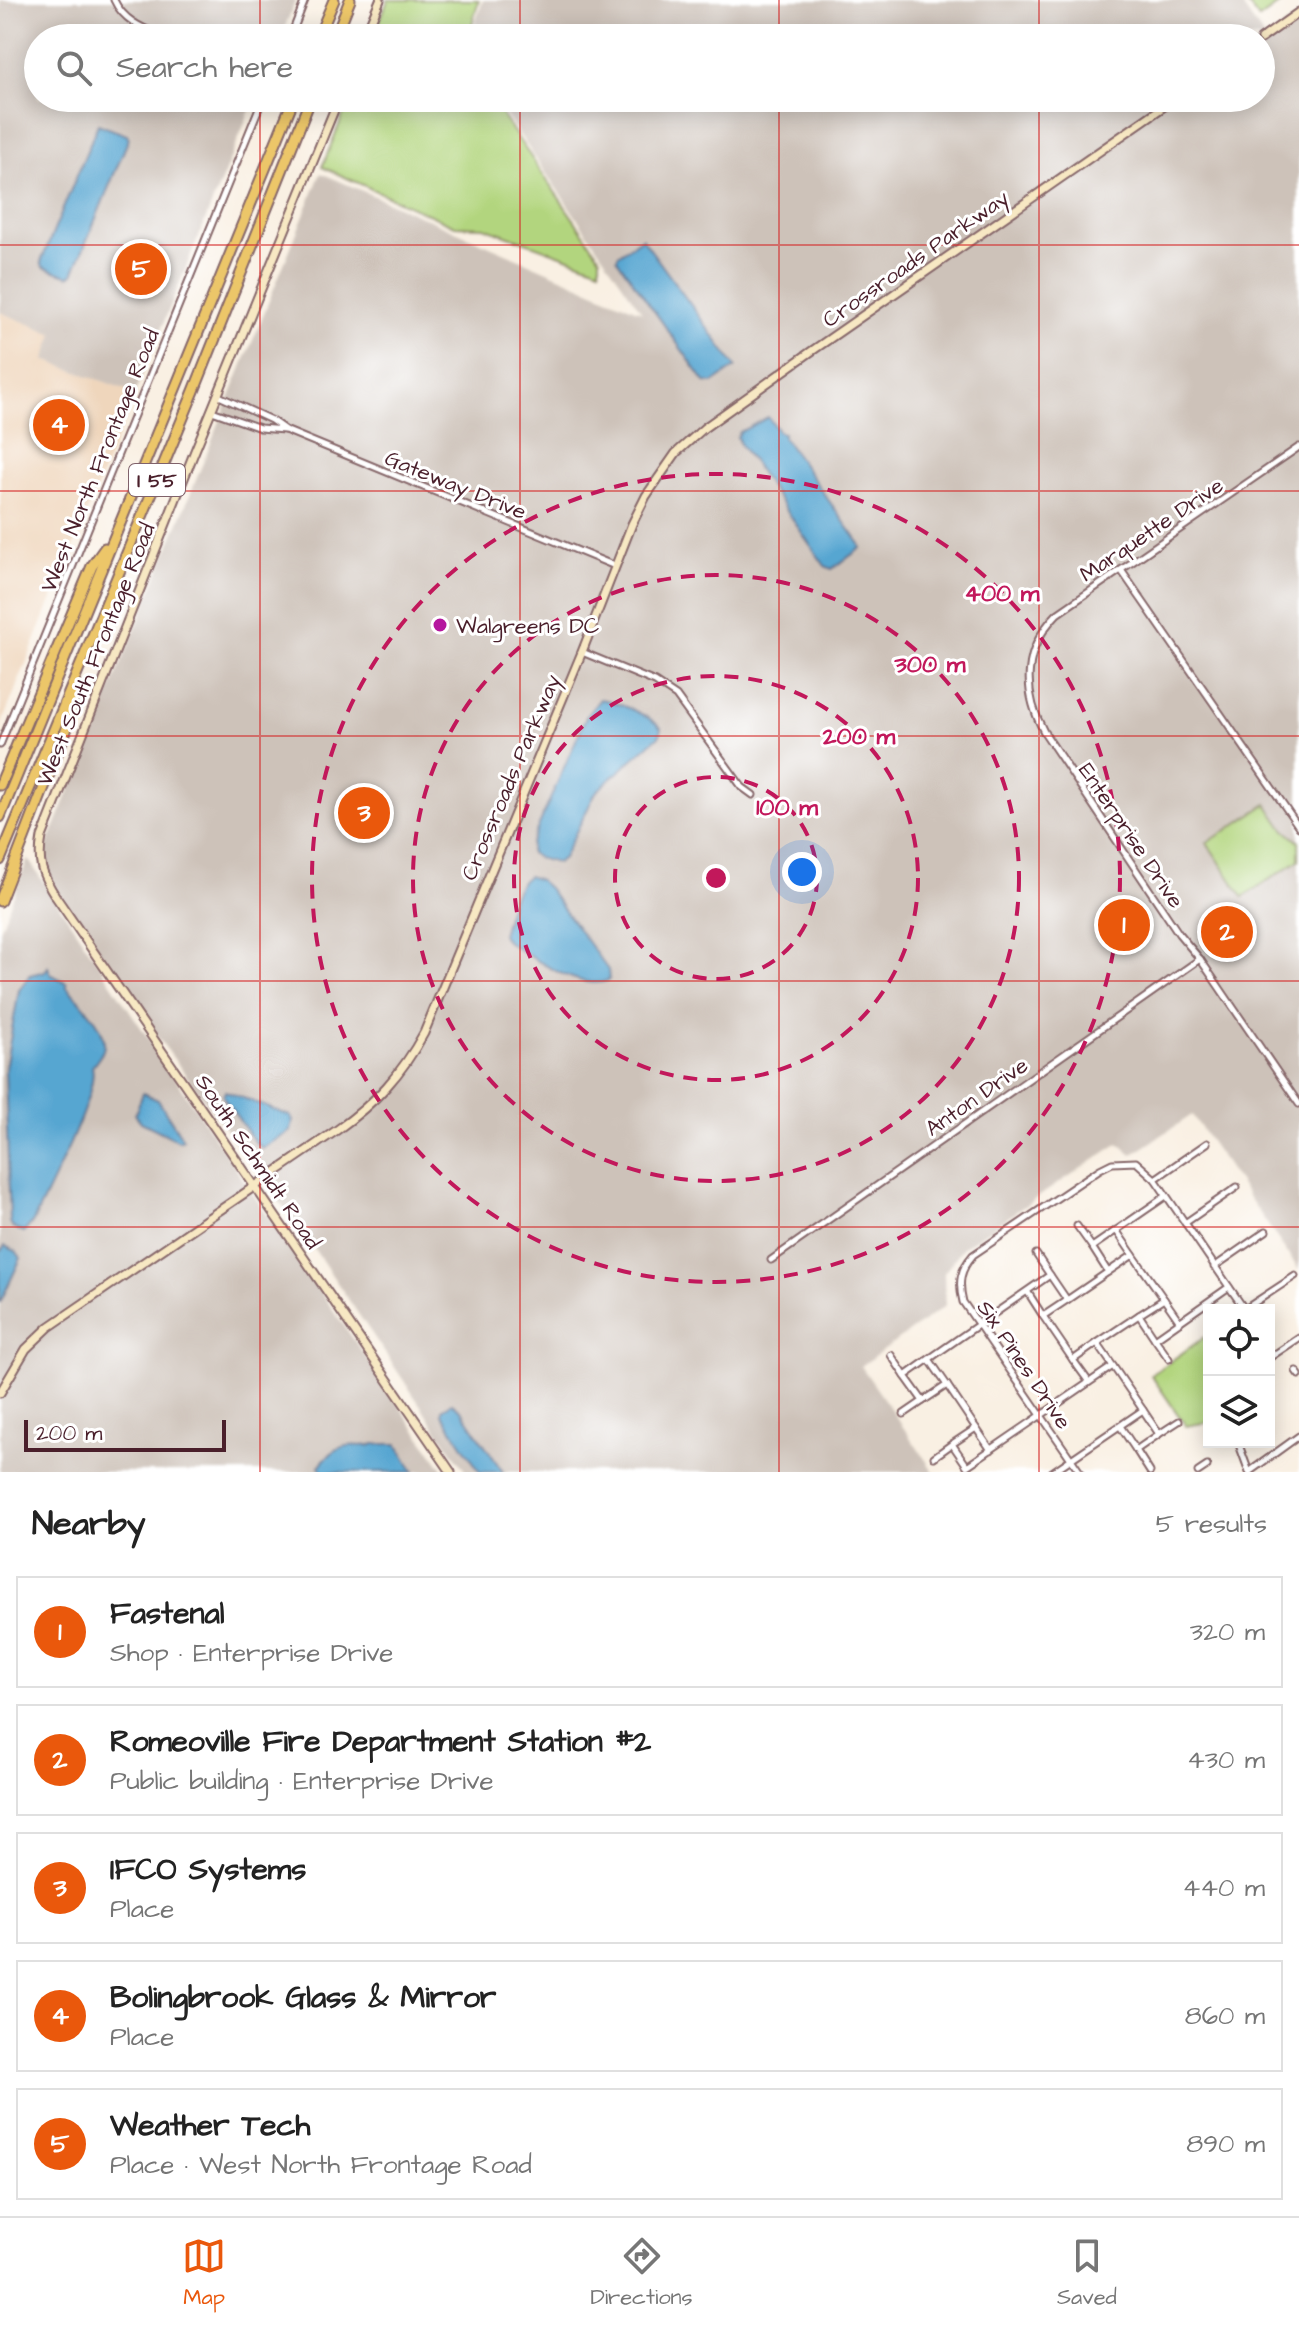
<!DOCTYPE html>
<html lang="en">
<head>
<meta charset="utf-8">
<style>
	body { margin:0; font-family:"Architects Daughter",sans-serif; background:#f2f2f2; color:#222 }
	.controls { position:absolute; right:24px; bottom:24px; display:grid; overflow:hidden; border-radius:0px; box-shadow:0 4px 20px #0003 }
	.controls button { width:72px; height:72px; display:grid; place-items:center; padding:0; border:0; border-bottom:2px solid #e0e0e0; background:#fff; color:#222; font:40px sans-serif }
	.scale { position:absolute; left:24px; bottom:20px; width:202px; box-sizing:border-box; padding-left:8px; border:4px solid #4a1f2b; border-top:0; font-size:22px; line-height:28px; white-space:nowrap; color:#4a1f2b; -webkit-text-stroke:6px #fff; paint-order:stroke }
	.you { position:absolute; left:802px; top:872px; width:28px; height:28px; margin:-20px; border:6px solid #fff; border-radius:50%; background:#1a73e8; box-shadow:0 0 0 12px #1a73e833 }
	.badge { display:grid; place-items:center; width:52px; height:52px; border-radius:50%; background:#ea580c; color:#fff; font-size:26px; font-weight:700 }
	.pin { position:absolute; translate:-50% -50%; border:4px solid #fff; box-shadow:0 2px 8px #0006 }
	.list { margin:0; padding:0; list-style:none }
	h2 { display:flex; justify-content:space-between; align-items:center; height:104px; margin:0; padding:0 32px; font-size:34px }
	h2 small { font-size:26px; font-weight:400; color:#767676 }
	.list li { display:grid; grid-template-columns:52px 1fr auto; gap:24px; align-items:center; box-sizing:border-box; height:112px; margin:0 16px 16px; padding:0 16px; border:2px solid #e0e0e0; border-radius:0px }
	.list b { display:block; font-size:30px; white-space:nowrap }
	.list p { margin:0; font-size:26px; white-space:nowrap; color:#767676 }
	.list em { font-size:26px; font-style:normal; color:#767676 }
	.icon { flex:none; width:44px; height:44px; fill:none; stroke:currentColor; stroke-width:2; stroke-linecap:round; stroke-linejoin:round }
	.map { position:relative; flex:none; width:1299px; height:1472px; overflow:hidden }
	.search { position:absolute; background:#fff; box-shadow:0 4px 20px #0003; left:24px; right:24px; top:24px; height:88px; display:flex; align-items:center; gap:20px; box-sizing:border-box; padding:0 28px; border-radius:44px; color:#767676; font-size:30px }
	.sheet { height:744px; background:#fff }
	nav { display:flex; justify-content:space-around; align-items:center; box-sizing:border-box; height:112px; border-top:2px solid #e0e0e0; background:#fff; font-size:22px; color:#767676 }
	nav a { display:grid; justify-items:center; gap:4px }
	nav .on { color:#ea580c }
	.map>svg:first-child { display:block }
</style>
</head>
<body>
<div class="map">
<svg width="1299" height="1472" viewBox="0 0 1299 1472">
	<rect width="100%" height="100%" fill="#fff"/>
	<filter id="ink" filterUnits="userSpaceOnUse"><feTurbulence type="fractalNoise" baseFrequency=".0125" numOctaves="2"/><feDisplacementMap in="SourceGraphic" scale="16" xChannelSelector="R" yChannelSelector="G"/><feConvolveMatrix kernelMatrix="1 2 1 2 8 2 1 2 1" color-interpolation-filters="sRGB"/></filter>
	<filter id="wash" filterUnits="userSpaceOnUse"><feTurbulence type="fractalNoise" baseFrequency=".006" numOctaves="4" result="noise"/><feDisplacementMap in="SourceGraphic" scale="32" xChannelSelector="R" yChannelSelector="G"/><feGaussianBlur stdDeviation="1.8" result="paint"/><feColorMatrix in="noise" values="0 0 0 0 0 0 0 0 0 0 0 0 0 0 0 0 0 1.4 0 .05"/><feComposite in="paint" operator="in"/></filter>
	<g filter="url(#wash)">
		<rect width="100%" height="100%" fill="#f9f0e3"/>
		<!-- built -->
		<path fill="#efd6bc" d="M0,312L55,334L45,360L135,393L0,728Z"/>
		<!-- industrial -->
		<g fill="#cdc2b9">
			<path d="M0,0H296L280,38H38V98H255L135,393L45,360L54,334L0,312Z"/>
			<path d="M483,0H1238L1265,39L1299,16V1270L1192,1115L1132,1155L1119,1143L963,1247L944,1273L945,1306L861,1366L934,1472H466L310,1243L151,1028L65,903L45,869L47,846L321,173L642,312L494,98H1261V38H470Z"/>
			<path d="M28,859L246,1184L445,1472H0V930Z"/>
		</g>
		<!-- green -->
		<g fill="#b2d57e" stroke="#7e7a54" stroke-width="2">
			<path d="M388,0H479L468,38H373Z"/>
			<path d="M1244,0H1285L1259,19Z"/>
			<path d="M350,98H490L600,257V269L484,227L455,226L322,167Z"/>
			<path d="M1267,804L1283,828L1299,842V860L1243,897L1207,843Z"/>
			<path d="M1209,1334V1422L1186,1426L1151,1375Z"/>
		</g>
		<!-- water -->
		<g fill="#57a6d1" stroke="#50627e" stroke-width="2">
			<path d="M98,124L127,135L129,138L73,274L69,276L43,267L41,262Z"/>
			<path d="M642,238L736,367L713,383L705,382L617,259L618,255Z"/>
			<path d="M768,417L779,432L783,433V437L860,544L861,548L832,569L825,566L740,444L737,437L740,432Z"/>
			<path d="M600,699C615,701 651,716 661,728L660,735L596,792L563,858L557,863C548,861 536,859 530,852L531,843L587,715Z"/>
			<path d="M528,876L539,880L548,888L608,970L609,980C580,993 531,956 506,941L502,934C508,916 511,888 528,876Z"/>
			<path d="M48,967L51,974L67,983V987C80,1002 110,1028 103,1050C101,1056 96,1061 92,1067C100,1090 46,1194 33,1222L24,1232L13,1228L10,1222L5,1068L19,990L30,975L45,971Z"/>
			<path d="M225,1091L290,1116L293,1121L291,1131L262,1148L255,1142L225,1100L223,1095Z"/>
			<path d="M143,1093L158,1100L183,1139L179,1141L141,1122L135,1114Z"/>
			<path d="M5,1246L16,1251L21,1258L0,1303V1252Z"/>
			<path d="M452,1403L462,1411L503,1472H480L442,1414V1409Z"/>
			<path d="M375,1444H397L414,1472H323L319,1466C325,1458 337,1447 347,1446C358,1444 365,1448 375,1444Z"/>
		</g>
	</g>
	<g filter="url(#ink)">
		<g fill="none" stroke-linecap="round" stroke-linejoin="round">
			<!-- street casing -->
			<g stroke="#87686b" stroke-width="9">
				<g id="street">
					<path d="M114,0C124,22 145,29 166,38"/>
					<path d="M290,38L305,0"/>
					<path d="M219,396L271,420L285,430L615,566"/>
					<path d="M212,411L260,428L284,430"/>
					<path d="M1299,447L1057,614C1023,649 1022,691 1044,732L1179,934L1200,959L1299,1104"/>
					<path d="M1121,570L1299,827"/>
					<path d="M582,652L655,682L676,696L742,787L753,795"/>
					<path d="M0,745L263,98"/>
					<path d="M1155,1179L1207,1143"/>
					<path d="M1185,1223L1237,1187"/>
					<path d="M1077,1226L1092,1247"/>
					<path d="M1116,1230L1133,1255L1108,1272L1092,1247L1166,1196"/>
					<path d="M1036,1254L1050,1275"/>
					<path d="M1133,1255L1164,1299"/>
					<path d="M771,1260L1200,959"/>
					<path d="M1214,1267L1266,1231"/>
					<path d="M1067,1300L1108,1272"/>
					<path d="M1245,1309L1295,1276"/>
					<path d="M1043,1316L1073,1360"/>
					<path d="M1180,1322L1164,1299L1139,1315L1155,1339L1229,1287"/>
					<path d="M1155,1339L1169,1359"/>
					<path d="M1097,1343L1139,1315"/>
					<path d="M891,1355L905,1376"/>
					<path d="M1269,1358L1299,1338"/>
					<path d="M929,1359L905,1376L923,1401L947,1385L929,1359L1050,1275L1067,1300L1043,1316L1027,1291"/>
					<path d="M1113,1366L1143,1410"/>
					<path d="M1296,1371L1299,1375"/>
					<path d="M947,1385L976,1428"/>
					<path d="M904,1414L923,1401"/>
					<path d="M1159,1434L1179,1421"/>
					<path d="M1238,1442L1249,1472"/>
					<path d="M991,1450L976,1428L952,1444L967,1466L1113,1366L1097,1343L1073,1360L1089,1382"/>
					<path d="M1136,1450L1150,1472"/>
					<path d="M934,1457L952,1444"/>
					<path d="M1052,1472L1143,1410L1159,1434L1136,1450L1120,1426"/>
					<path d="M1080,1472L963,1302C958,1282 960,1270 973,1255L1100,1169L1112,1163L1136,1162L1155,1179L1245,1310"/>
					<path d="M1198,1472L1207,1466"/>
					<path d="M1249,1472L1299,1436"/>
				</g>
			</g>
			<!-- secondary casing -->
			<g stroke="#87686b" stroke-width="11">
				<g id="secondary">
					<path d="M364,38L380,0"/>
					<path d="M1261,39L1299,12"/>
					<path d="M339,98L194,453L42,837C37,863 42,875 56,897L451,1472"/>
					<path d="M0,1393L26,1349L49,1327L337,1130C375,1103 402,1074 424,1033L582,652L632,524L646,496L676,453L704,428L809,353L1176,98"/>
				</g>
			</g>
			<!-- highway casing -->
			<g stroke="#87686b" stroke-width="13">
				<g id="highway">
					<path d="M318,38L334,0"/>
					<path d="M335,38L350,0"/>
					<path d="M0,785L92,566L105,548"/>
					<path d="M0,817L294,98"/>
					<path d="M0,860L194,391L311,98"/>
					<path d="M0,901L67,728L75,690"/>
				</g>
			</g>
			<!-- street -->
			<use href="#street" stroke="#fff" stroke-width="5"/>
			<!-- secondary -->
			<use href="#secondary" stroke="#f7e8c3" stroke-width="7"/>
			<!-- highway -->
			<use href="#highway" stroke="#ecc669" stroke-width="9"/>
		</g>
	</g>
	<!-- grid -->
	<path fill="none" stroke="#d62828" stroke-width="2" stroke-opacity="0.55" d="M260,0V38M520,0V38M779,0V38M1039,0V38M260,98V1472M520,98V1472M779,98V1472M1039,98V1472M0,245H1299M0,491H1299M0,736H1299M0,981H1299M0,1227H1299"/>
	<!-- distance rings -->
	<g fill="none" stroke="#c2185b" stroke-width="4" stroke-dasharray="14 10">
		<circle cx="716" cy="878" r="101"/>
		<circle cx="716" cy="878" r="202"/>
		<circle cx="716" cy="878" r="303"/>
		<circle cx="716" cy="878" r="404"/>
	</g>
	<!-- markers -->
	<circle fill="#b5179e" stroke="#fff" stroke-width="3" cx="440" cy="625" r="8"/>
	<g text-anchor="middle" stroke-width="6" stroke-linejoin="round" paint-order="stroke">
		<!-- shield labels -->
		<rect fill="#fff" stroke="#80626b" stroke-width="2" x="129" y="464" width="56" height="32" rx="6"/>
		<g font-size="20" font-weight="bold" fill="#4a1f2b">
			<text x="157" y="487">I 55</text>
		</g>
		<!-- street labels -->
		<g font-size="22" fill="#4a1f2b" stroke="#fff">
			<text transform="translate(915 258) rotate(-35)" y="8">Crossroads Parkway</text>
			<text transform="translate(99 460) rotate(-68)" y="8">West North Frontage Road</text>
			<text transform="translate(456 484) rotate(22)" y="8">Gateway Drive</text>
			<text transform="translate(1151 529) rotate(-34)" y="8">Marquette Drive</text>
			<text transform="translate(95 654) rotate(-68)" y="8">West South Frontage Road</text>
			<text transform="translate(510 777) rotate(-67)" y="8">Crossroads Parkway</text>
			<text transform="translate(1132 835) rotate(56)" y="8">Enterprise Drive</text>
			<text transform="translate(976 1096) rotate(-35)" y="8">Anton Drive</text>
			<text transform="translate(259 1161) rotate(56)" y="8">South Schmidt Road</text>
			<text transform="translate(1025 1364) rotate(56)" y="8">Six Pines Drive</text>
		</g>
		<!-- poi labels -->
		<g font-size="22" fill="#4a1f2b" stroke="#fff" text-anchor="start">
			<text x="456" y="633">Walgreens DC</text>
		</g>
	</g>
	<circle cx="716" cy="878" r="12" fill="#c2185b" stroke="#fff" stroke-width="4"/>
	<g font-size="24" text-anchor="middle" font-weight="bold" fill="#c2185b" stroke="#fff" stroke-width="6" stroke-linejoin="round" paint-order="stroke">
		<text x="1002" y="601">400 m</text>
		<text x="930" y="672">300 m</text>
		<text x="859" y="744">200 m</text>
		<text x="787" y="815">100 m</text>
	</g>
</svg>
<div class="controls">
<button><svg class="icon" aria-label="locate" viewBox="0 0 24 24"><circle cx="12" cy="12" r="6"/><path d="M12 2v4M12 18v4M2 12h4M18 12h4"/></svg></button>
<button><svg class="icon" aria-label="layers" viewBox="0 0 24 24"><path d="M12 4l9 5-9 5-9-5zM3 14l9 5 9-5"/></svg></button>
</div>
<div class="scale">200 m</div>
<div class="you"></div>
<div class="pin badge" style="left:1124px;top:925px">1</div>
<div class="pin badge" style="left:1227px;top:932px">2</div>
<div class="pin badge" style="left:364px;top:813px">3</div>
<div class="pin badge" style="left:59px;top:425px">4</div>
<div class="pin badge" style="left:141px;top:269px">5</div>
<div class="search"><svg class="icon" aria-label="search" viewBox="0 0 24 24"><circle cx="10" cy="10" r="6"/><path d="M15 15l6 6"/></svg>Search here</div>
</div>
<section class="sheet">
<h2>Nearby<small>5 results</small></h2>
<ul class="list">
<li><span class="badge">1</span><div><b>Fastenal</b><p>Shop · Enterprise Drive</p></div><em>320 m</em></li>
<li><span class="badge">2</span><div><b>Romeoville Fire Department Station #2</b><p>Public building · Enterprise Drive</p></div><em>430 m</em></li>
<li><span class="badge">3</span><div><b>IFCO Systems</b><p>Place</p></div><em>440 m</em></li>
<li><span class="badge">4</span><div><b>Bolingbrook Glass &amp; Mirror</b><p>Place</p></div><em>860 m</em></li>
<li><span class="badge">5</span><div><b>Weather Tech</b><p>Place · West North Frontage Road</p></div><em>890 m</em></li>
</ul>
</section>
<nav>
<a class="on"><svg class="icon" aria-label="map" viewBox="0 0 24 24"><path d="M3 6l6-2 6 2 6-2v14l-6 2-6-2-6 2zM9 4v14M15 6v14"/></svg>Map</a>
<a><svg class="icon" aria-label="directions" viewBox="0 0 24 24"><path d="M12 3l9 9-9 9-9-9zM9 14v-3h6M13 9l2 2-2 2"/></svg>Directions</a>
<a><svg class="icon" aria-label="saved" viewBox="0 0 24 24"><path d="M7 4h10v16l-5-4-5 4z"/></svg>Saved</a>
</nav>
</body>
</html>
